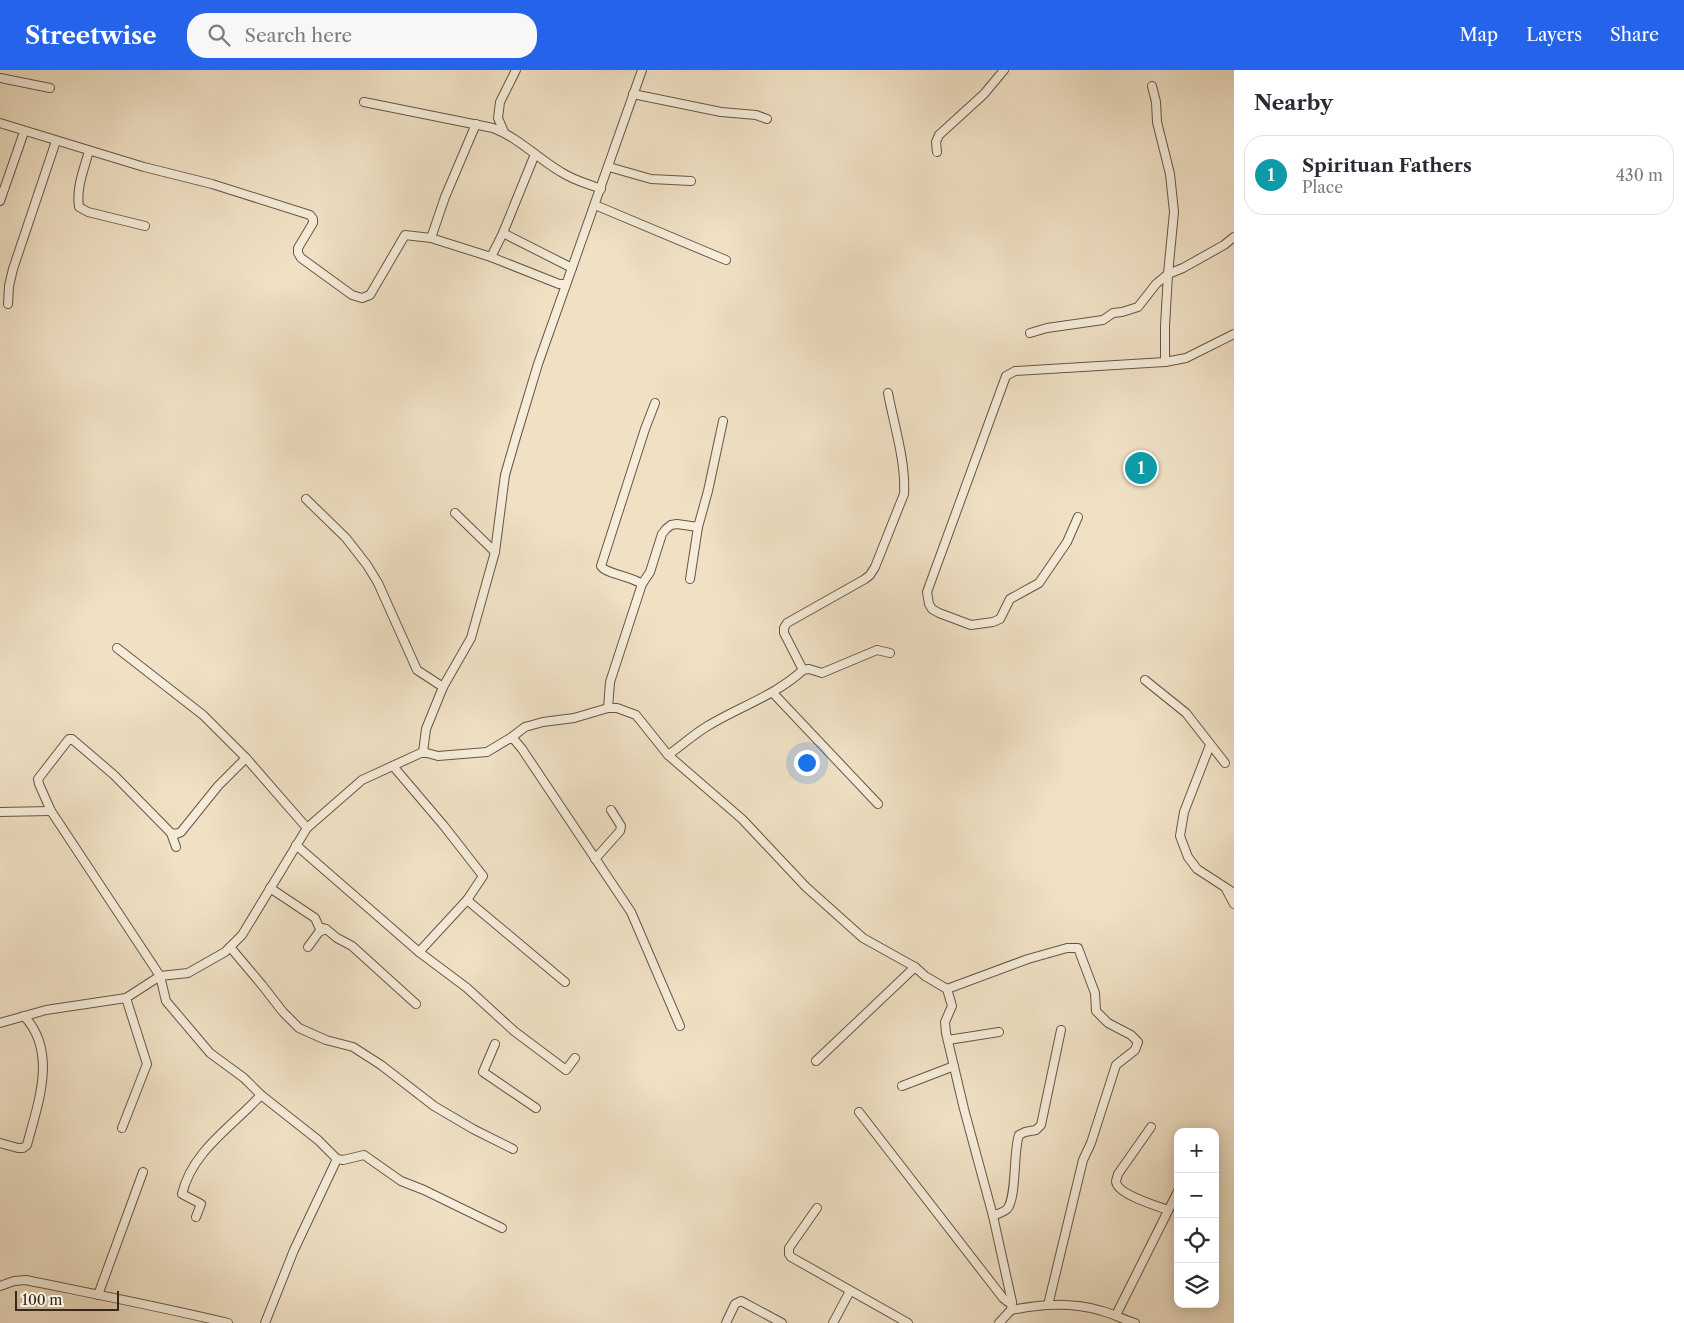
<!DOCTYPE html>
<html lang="en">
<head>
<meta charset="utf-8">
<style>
	body { margin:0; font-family:"Libre Caslon Text",serif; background:#f7f7f7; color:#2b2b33 }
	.controls { position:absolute; right:15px; bottom:15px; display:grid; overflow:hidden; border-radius:10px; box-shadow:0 2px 12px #0003 }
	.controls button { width:45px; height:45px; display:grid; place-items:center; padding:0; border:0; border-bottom:1px solid #e1e1e2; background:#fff; color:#2b2b33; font:25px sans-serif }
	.scale { position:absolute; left:15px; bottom:12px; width:104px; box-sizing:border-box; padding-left:5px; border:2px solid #392719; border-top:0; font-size:14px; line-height:18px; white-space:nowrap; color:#392719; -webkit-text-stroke:4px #f5ecd9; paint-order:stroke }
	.you { position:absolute; left:806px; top:692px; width:18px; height:18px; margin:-12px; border:4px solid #fff; border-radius:50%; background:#1a73e8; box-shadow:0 0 0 8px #1a73e833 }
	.badge { display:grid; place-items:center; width:32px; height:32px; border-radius:50%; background:#2563eb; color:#fff; font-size:16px; font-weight:700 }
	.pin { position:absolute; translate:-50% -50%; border:2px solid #fff; box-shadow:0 1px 5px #0006 }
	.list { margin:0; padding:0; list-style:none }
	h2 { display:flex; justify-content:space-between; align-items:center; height:65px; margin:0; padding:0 20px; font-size:21px }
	h2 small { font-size:16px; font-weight:400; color:#7c7c81 }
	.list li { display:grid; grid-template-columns:32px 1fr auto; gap:15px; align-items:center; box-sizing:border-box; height:80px; margin:0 10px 10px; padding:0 10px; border:1px solid #e1e1e2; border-radius:20px }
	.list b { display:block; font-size:19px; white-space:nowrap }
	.list p { margin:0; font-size:16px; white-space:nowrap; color:#7c7c81 }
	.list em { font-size:16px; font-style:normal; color:#7c7c81 }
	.icon { flex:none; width:28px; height:28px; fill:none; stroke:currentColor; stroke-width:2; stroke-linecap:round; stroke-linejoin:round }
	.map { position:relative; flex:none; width:1234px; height:1253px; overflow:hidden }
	header { display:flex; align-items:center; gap:30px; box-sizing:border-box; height:70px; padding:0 25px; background:#2563eb; color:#fff }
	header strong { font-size:24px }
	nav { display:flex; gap:28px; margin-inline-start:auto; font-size:18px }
	.search { width:350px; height:45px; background:#f7f7f7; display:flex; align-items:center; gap:12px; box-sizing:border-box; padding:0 18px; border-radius:20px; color:#7c7c81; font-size:19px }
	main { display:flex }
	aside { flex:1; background:#fff }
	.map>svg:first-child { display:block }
</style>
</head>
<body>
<header>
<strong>Streetwise</strong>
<div class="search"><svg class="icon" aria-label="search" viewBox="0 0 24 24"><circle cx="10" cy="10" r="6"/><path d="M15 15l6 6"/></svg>Search here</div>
<nav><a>Map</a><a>Layers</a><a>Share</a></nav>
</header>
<main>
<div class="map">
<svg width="1234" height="1253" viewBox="0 0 1234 1253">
	<rect width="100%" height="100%" fill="#f0e1c5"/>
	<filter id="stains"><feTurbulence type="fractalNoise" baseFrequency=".004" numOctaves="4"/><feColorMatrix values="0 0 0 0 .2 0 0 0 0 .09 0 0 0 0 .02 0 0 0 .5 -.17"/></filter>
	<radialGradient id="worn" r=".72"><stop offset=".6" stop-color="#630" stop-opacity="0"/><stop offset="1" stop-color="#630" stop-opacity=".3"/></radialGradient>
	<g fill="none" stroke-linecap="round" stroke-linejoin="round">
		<!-- minor casing -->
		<g stroke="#675644" stroke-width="10">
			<g id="minor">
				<path d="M0,8L50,18"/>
				<path d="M1152,16L1156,32L1157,52L1170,104L1174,142L1168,204L1165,256V292"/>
				<path d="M633,24L721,42L756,45L767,49"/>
				<path d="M364,32L493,58C519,68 537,88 561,102C573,110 588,114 601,119"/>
				<path d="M0,53L144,97L212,114L310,145L313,149V153L298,178V183L301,188L352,225L362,228L370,225L405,165L431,168L445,127L476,54"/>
				<path d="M504,62L498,48L500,32L516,0"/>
				<path d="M89,81C84,99 76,118 79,137L88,142L145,156"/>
				<path d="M937,82L936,72L939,65L984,24L1004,0"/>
				<path d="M535,84L503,163L572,198"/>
				<path d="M609,97L651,109L691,111"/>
				<path d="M0,131L24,62"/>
				<path d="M595,135L726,190"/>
				<path d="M431,168L491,187L559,214H566"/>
				<path d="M491,187L503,163"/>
				<path d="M8,234L9,216L13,199L56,71"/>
				<path d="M1030,263L1047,258L1103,250L1113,243L1122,242L1138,237L1156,214L1168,204L1183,198L1224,175L1234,167"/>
				<path d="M306,429L346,468L367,495L378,513L417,600L443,617"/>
				<path d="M455,443L495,482"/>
				<path d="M1078,447L1067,472L1039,513L1010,529L1000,549L993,552L971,555L939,543L932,539L929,534L927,522L1006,306L1015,301L1165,292L1186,288L1234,264"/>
				<path d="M690,509L698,457"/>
				<path d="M642,514C631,506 606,504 601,496L645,359L655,333"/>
				<path d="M117,578L203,645L246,688L307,758"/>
				<path d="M803,600L809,599L822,603L877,580L890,583"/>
				<path d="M1145,610L1186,643L1225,693"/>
				<path d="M773,623L878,734"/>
				<path d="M608,638L610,612L642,514L650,502L662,464L666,459L671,455L677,454L698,457L708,421L723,351"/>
				<path d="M512,667L525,657L543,652L574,648L608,638H617L636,645L668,685L742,749L806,817L863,868L915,897L925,906L947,919L952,936L945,952L946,963L964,1039L993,1146L1012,1232L1011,1240L999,1253"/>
				<path d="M1210,675L1184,742L1180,766L1188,787L1197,799L1234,823"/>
				<path d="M423,682L426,659L443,617L471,568L495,482L505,405L516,367L538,294L642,0"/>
				<path d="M668,685C681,676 693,665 706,657C738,637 775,626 803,600L784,563V558L787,553L865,509L870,505L875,497L904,424C906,392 894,355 888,323"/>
				<path d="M246,688L218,716L181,762L176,764L171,763L114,705L72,669H69L38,709L39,714L51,741L160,906L166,931L210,983L244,1008L261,1025L318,1070L337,1089L343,1090L364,1085L401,1111L424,1120L502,1158"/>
				<path d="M393,696L444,756L483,806L467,830L419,882"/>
				<path d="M0,742L51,741"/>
				<path d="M171,763L176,777"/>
				<path d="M296,775L419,882L467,918L514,961L566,1000L575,988"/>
				<path d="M595,789L620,761L621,756L611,740"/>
				<path d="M270,818L315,848L319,857L326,859L319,862L308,877"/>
				<path d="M1226,819L1234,834"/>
				<path d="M467,830L565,912"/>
				<path d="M326,859L337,868L352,876L416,934"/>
				<path d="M230,877L262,915L283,942L299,958L326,970L353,977L381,995L434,1036L473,1059L513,1079"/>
				<path d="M947,919L1028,889L1067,878H1078L1095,923L1096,941L1108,953L1131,965L1138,972L1135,980L1116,995L1091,1073L1083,1090L1048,1235"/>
				<path d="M0,953L46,940L126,928L160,906L188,903L225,882L242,865L307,758L362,710L423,682L438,686L487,682L512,667L522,679L631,842L680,956"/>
				<path d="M948,970L999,962"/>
				<path d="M495,974L483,1002L536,1038"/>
				<path d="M816,991L915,897"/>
				<path d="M902,1016L954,996"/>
				<path d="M859,1042L1003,1228L1008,1232H1012"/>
				<path d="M1151,1057L1118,1104C1118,1104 1116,1111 1116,1111C1116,1124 1157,1136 1168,1140"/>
				<path d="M122,1058L147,994L126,928"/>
				<path d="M0,1073L18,1078H23L27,1075C38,1033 58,982 24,946"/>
				<path d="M817,1138L789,1178V1184L791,1187L908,1253"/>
				<path d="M993,1146C997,1144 1004,1142 1007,1139C1017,1128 1013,1081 1019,1065L1025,1062L1036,1060L1041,1055L1061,960"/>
				<path d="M196,1147L201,1134L182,1124C192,1081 233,1056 261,1025"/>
				<path d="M0,1216L14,1211L26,1210C94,1224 161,1237 228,1253"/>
				<path d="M98,1225L143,1102"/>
				<path d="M1011,1240C1042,1234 1071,1232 1102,1241C1114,1244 1124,1250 1135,1253"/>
				<path d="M1116,1245L1178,1121"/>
				<path d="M265,1253L294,1180L337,1089"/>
				<path d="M726,1253L735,1234L741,1231L782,1253"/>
				<path d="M833,1253L850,1221"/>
			</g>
		</g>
		<!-- minor -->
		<use href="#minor" stroke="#f5ecd9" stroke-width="8"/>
	</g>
	<rect width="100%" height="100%" filter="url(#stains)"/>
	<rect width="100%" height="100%" fill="url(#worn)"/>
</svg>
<div class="controls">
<button>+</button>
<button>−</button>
<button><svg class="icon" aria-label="locate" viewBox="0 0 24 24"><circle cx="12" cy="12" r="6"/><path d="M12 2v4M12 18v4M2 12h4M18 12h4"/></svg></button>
<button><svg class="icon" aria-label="layers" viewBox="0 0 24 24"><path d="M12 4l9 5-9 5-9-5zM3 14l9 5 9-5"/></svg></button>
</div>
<div class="scale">100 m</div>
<div class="you"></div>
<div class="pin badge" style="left:1141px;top:398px;background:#0f9aa8">1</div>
</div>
<aside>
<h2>Nearby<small></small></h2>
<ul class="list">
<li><span class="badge" style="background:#0f9aa8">1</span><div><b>Spirituan Fathers</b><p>Place</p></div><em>430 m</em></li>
</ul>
</aside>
</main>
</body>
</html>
